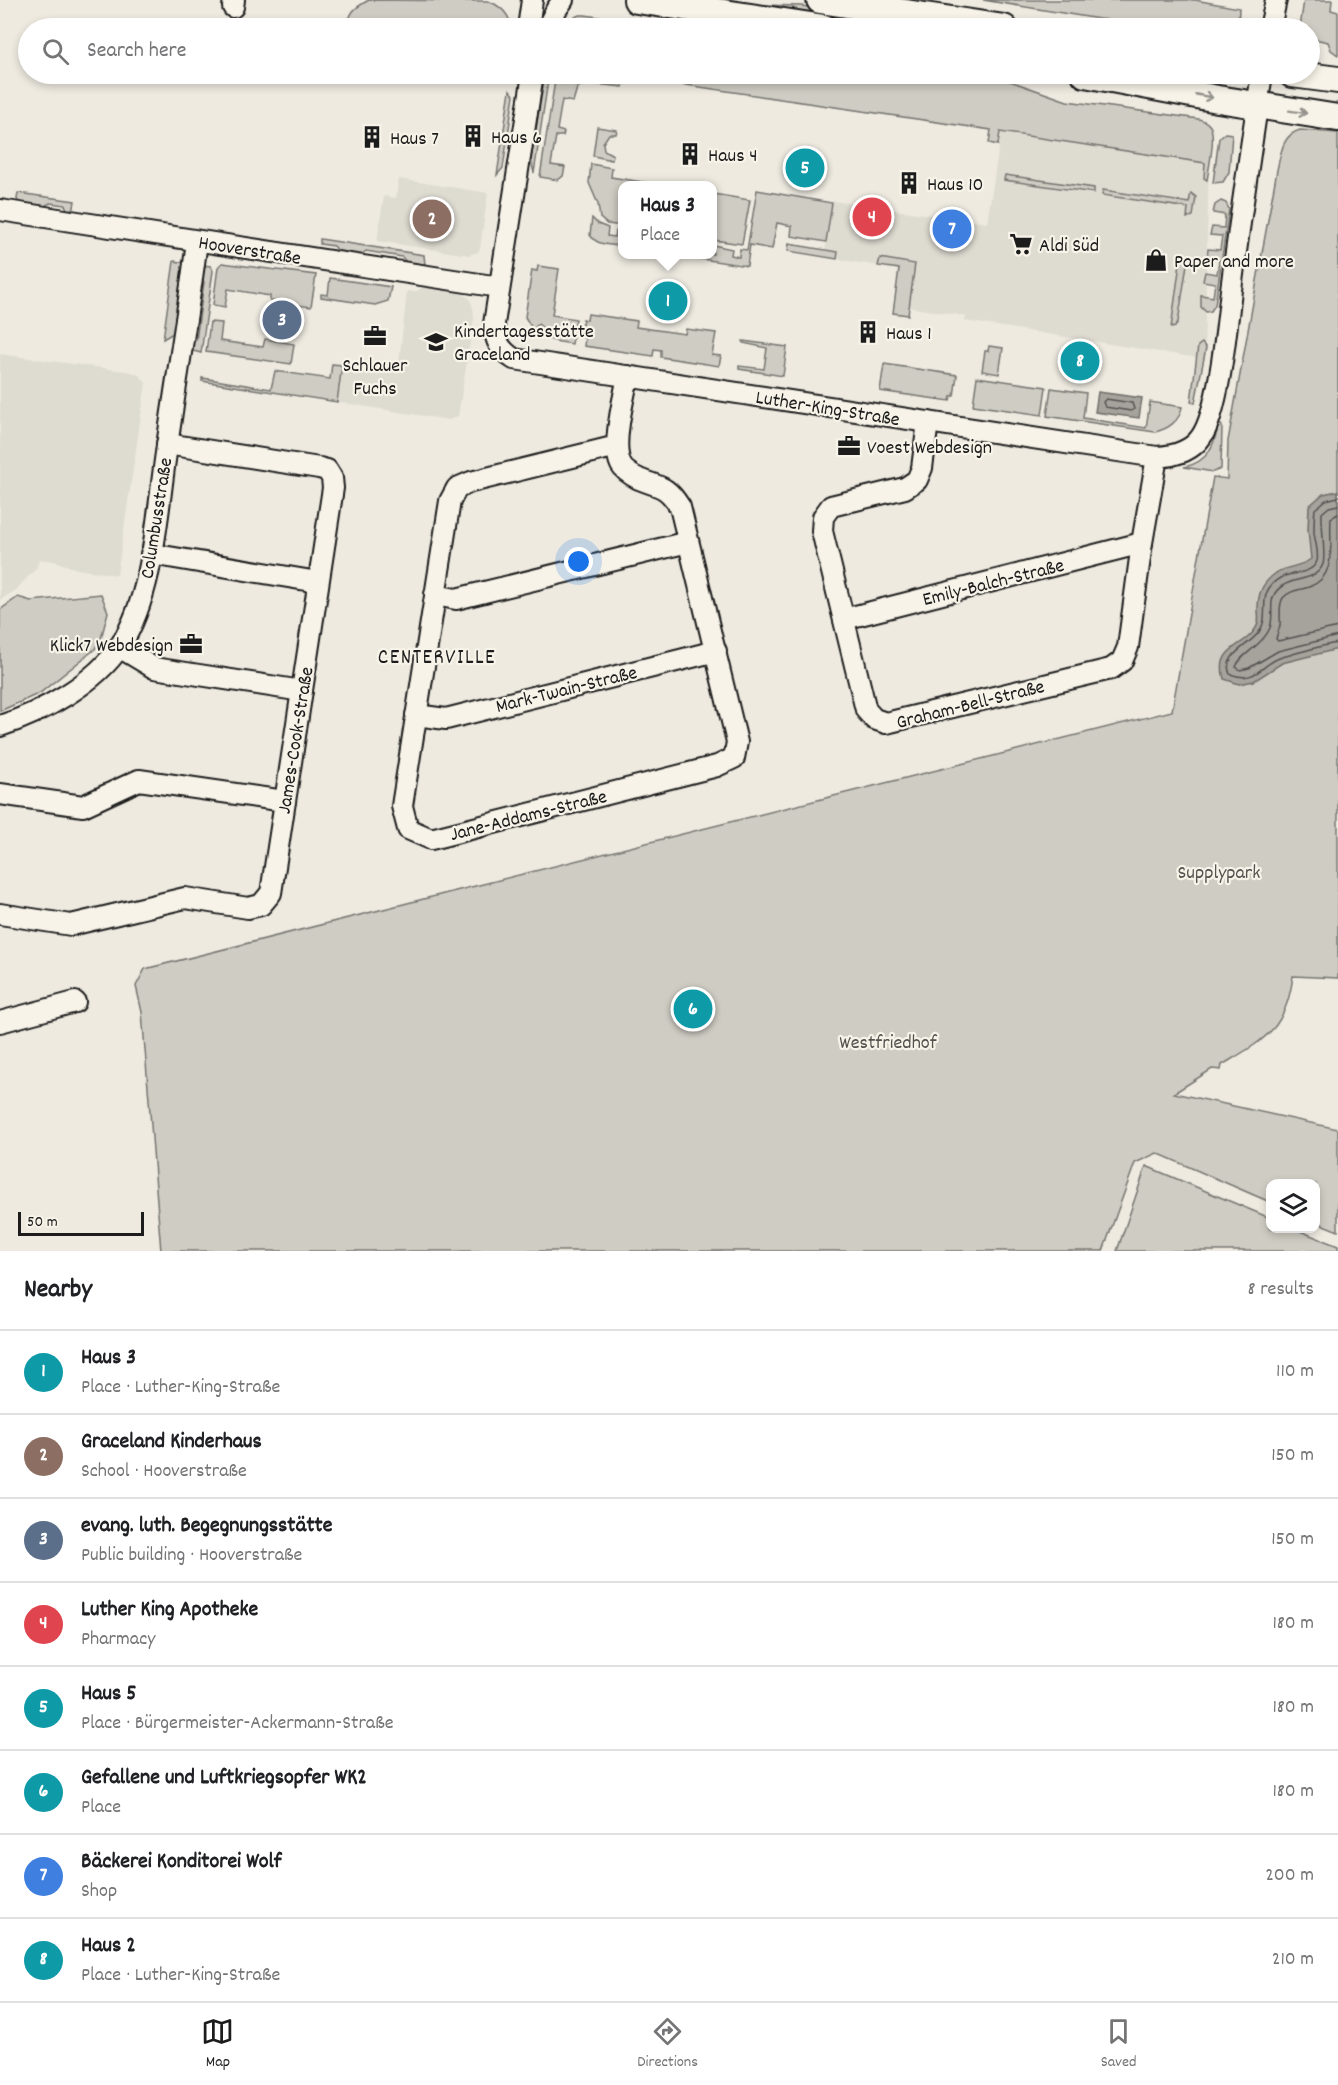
<!DOCTYPE html>
<html lang="en">
<head>
<meta charset="utf-8">
<style>
	body { margin:0; font-family:Dekko,sans-serif; background:#f2f2f2; color:#202124 }
	.controls { position:absolute; right:18px; bottom:18px; display:grid; overflow:hidden; border-radius:12px; box-shadow:0 3px 9px #0003 }
	.controls button { width:54px; height:54px; display:grid; place-items:center; padding:0; border:0; border-bottom:2px solid #e0e0e0; background:#fff; color:#202124; font:30px sans-serif }
	.scale { position:absolute; left:18px; bottom:15px; width:126px; box-sizing:border-box; padding-left:6px; border:3px solid #1c1c1c; border-top:0; font-size:16px; line-height:21px; white-space:nowrap; color:#1c1c1c; -webkit-text-stroke:4px #f7f3e8; paint-order:stroke }
	.you { position:absolute; left:579px; top:562px; width:21px; height:21px; margin:-15px; border:4px solid #fff; border-radius:50%; background:#1a73e8; box-shadow:0 0 0 9px #1a73e833 }
	.badge { display:grid; place-items:center; width:39px; height:39px; border-radius:50%; background:#1c1c1c; color:#fff; font-size:20px; font-weight:700 }
	.pin { position:absolute; translate:-50% -50%; border:3px solid #fff; box-shadow:0 2px 6px #0006 }
	.popup { position:absolute; left:618px; top:181px; width:99px; height:78px; box-sizing:border-box; display:grid; place-content:center; border-radius:12px; background:#fff; filter:drop-shadow(0 2px 4px #0005); font-size:20px; white-space:nowrap; color:#757577 }
	.popup b { font-size:22px; color:#202124 }
	.popup::after { content:''; position:absolute; left:50%; top:100%; margin-left:-12px; border:12px solid transparent; border-top-color:#fff }
	.list { margin:0; padding:0; list-style:none }
	h2 { display:flex; justify-content:space-between; align-items:center; height:78px; margin:0; padding:0 24px; font-size:26px }
	h2 small { font-size:20px; font-weight:400; color:#757577 }
	.list li { display:grid; grid-template-columns:39px 1fr auto; gap:18px; align-items:center; box-sizing:border-box; height:84px; padding:0 24px; border-top:2px solid #e0e0e0 }
	.list b { display:block; font-size:22px; white-space:nowrap }
	.list p { margin:0; font-size:20px; white-space:nowrap; color:#757577 }
	.list em { font-size:20px; font-style:normal; color:#757577 }
	.icon { flex:none; width:33px; height:33px; fill:none; stroke:currentColor; stroke-width:2; stroke-linecap:round; stroke-linejoin:round }
	.map { position:relative; flex:none; width:1338px; height:1251px; overflow:hidden }
	.search { position:absolute; background:#fff; box-shadow:0 3px 9px #0003; left:18px; right:18px; top:18px; height:66px; display:flex; align-items:center; gap:15px; box-sizing:border-box; padding:0 21px; border-radius:33px; color:#757577; font-size:22px }
	.sheet { height:750px; background:#fff }
	nav { display:flex; justify-content:space-around; align-items:center; box-sizing:border-box; height:84px; border-top:2px solid #e0e0e0; background:#fff; font-size:16px; color:#757577 }
	nav a { display:grid; justify-items:center; gap:3px }
	nav .on { color:#1c1c1c }
	.map>svg:first-child { display:block }
</style>
</head>
<body>
<div class="map">
<svg width="1338" height="1251" viewBox="0 0 1338 1251">
	<rect width="100%" height="100%" fill="#eeeae0"/>
	<filter id="ink" filterUnits="userSpaceOnUse"><feTurbulence type="fractalNoise" baseFrequency=".0167" numOctaves="2"/><feDisplacementMap in="SourceGraphic" scale="12" xChannelSelector="R" yChannelSelector="G"/><feConvolveMatrix kernelMatrix="1 2 1 2 8 2 1 2 1" color-interpolation-filters="sRGB"/></filter>
	<g filter="url(#ink)">
		<!-- built -->
		<g fill="#dedbd1">
			<path d="M1001,133L1209,163L1204,359L965,321L966,316L907,307L910,283L896,280L898,269L824,257L833,201L987,223Z"/>
			<path d="M399,179L488,193L480,248L478,252L469,255L377,241L384,196L396,198Z"/>
			<path d="M423,287L462,293L470,299L473,308L474,318L458,416L449,420L337,402L342,365L398,372L407,291L415,292Z"/>
			<path d="M0,354L131,372L139,375L146,383L117,575L77,569L54,561L39,559L37,567L16,590L0,600Z"/>
		</g>
		<!-- green -->
		<g fill="#cfccc3" stroke="#767470" stroke-width="1.5">
			<path d="M369,0L488,1C501,6 510,14 511,28H348C349,12 354,8 369,0Z"/>
			<path d="M702,0H725L760,5L801,6L950,28H889Z"/>
			<path d="M983,0H1195L1239,8L1238,27L1177,21L1154,24L1099,19Z"/>
			<path d="M1304,0H1332L1331,10L1338,12V55L1331,50L1328,42L1310,38V28H1300Z"/>
			<path d="M579,15H585L671,28H564L573,18Z"/>
			<path d="M545,74H549L534,173L531,160Z"/>
			<path d="M556,74H990L1067,101L1192,118C1199,119 1206,120 1210,126C1216,136 1209,167 1207,180L1204,178L1205,163L1000,132L998,145L989,143L991,130L625,76L623,87L585,83L577,88L573,102L562,100L557,130L564,132L563,136H556L551,165L565,167L563,176L558,180L540,177Z"/>
			<path d="M510,90L514,95L503,168L497,175Z"/>
			<path d="M597,127L617,130L616,134H609L603,143L604,150L613,155L612,160L593,156Z"/>
			<path d="M1300,130L1338,133V978L1293,976C1286,1030 1265,1039 1222,1065L1221,1070L1212,1069L1174,1093L1338,1129V1231L1316,1222V1184H1270V1202L1157,1153L1135,1163L1103,1251H161L142,1012L136,986L145,969L1172,711L1213,477L1227,479L1228,441L1277,170C1281,153 1282,135 1300,130Z"/>
			<path d="M1225,133L1232,134L1229,172L1223,182L1213,183L1219,138Z"/>
			<path d="M591,164L612,168L611,177L661,185L623,186V226L607,224L600,218L598,204L589,183Z"/>
			<path d="M1005,175L1094,188V193L1004,180Z"/>
			<path d="M757,190L832,203L826,242L791,236L792,226L777,223L772,249L750,245L747,266L675,255L713,254V245L732,249L731,255L739,257L740,249L747,250Z"/>
			<path d="M1103,190L1189,203L1191,193L1196,197L1193,216L1187,218L1188,208L1102,195Z"/>
			<path d="M18,193L75,201L74,207L68,211L65,205L50,203L43,207L19,204L17,199Z"/>
			<path d="M713,194L750,200L742,244L713,240Z"/>
			<path d="M1221,201L1226,203L1229,209L1215,305L1211,311L1206,312L1201,307V295L1213,297L1215,283L1203,281L1205,272L1217,274L1219,260L1207,258L1208,249L1220,250L1222,236L1210,235L1212,227L1224,228L1225,215L1213,213L1215,205Z"/>
			<path d="M592,218L598,224L608,228L607,236L615,237L616,231L623,232V246C612,245 597,246 590,235Z"/>
			<path d="M320,239L424,255L425,265L406,262L402,257L366,251L361,255L339,252L334,246L320,244Z"/>
			<path d="M789,244L838,252L837,259L788,251Z"/>
			<path d="M1181,256L1188,258L1178,322L1175,327L1171,328Z"/>
			<path d="M880,258L915,264L908,315L893,313L899,269L878,266Z"/>
			<path d="M174,261L186,263L175,332L163,339Z"/>
			<path d="M222,263L316,275L311,307L270,301V296L228,289L225,307L213,305L218,267Z"/>
			<path d="M202,265L211,266L213,271L201,353L189,350L190,341L196,340L204,282L200,277Z"/>
			<path d="M538,266L559,269L552,315L576,319L572,344L554,341L539,335L544,329L538,324L533,330L525,317L532,270L537,271Z"/>
			<path d="M330,278L391,287L388,301L375,305L321,297V294L328,295Z"/>
			<path d="M588,314L637,321L636,327L685,334L686,329L716,333L712,355L721,356L719,366L661,357V350L654,349L653,356L584,346L585,338L580,337L583,319L587,320Z"/>
			<path d="M210,322L222,323L220,341L263,347L265,339L294,344L291,364L206,352Z"/>
			<path d="M743,341L787,347L783,376L739,369V366L764,369L767,348L743,343Z"/>
			<path d="M1202,343L1206,348L1195,403L1191,402L1198,346Z"/>
			<path d="M989,346L1003,348L999,374L982,371L985,351H988Z"/>
			<path d="M332,364L342,365L337,402L202,381V378L271,389L275,371L330,379Z"/>
			<path d="M884,364L957,375L954,396H951L950,401L880,391Z"/>
			<path d="M977,377L1046,387L1042,415L973,405Z"/>
			<path d="M1051,388L1086,393L1083,418L1146,428L1150,402L1182,407C1180,421 1168,429 1155,432L1047,416Z"/>
			<path d="M1219,423L1222,426L1221,469L1213,472L1184,467C1209,462 1214,445 1219,423Z"/>
			<path d="M101,594L108,612L101,639L95,649L40,693L0,711V610L18,597L31,601Z"/>
			<path d="M1146,1166L1270,1218V1228L1295,1229L1338,1246V1251H1117Z"/>
		</g>
		<!-- water -->
		<g fill="#a6a39d" stroke="#6f6d69" stroke-width="1.5">
			<path d="M1098,392L1142,398L1139,418L1095,412Z"/>
			<path d="M1338,491V649L1282,663L1254,681L1239,684L1224,679C1214,644 1250,648 1258,623C1259,619 1258,613 1258,609C1258,593 1262,583 1276,573C1287,566 1300,567 1311,559L1308,530L1309,506L1323,494Z"/>
		</g>
		<g fill="none" stroke-linecap="round" stroke-linejoin="round">
			<!-- shore -->
			<g stroke="#535250" stroke-width="1.5">
				<path d="M1106,399L1132,403L1134,409L1131,411L1105,407L1103,402Z"/>
				<path d="M1338,497L1326,500L1315,509C1314,517 1314,525 1314,533C1315,541 1319,553 1317,561C1312,575 1290,572 1280,578C1254,594 1272,614 1259,632C1250,645 1221,656 1230,674C1258,684 1261,663 1282,657C1298,653 1322,645 1338,643"/>
				<path d="M1338,505L1329,507L1322,513C1321,525 1326,557 1323,564C1317,581 1296,577 1284,585C1263,597 1277,615 1269,630C1261,647 1240,654 1236,667L1240,670L1249,668L1278,651L1338,636"/>
				<path d="M1338,514L1331,518C1329,545 1338,576 1309,587C1300,590 1290,590 1283,598C1278,605 1281,617 1280,625C1279,630 1277,634 1276,639L1278,641L1338,627"/>
			</g>
			<!-- minor casing -->
			<g stroke="#1c1c1c" stroke-width="24">
				<g id="minor">
					<path d="M233,7L234,0"/>
					<path d="M528,28L532,0"/>
					<path d="M547,28L556,10L563,0"/>
					<path d="M1270,28L1276,0"/>
					<path d="M533,74L494,324C495,341 500,350 514,359L1157,457C1174,456 1191,452 1201,437C1219,412 1227,324 1231,290C1240,218 1251,146 1262,74"/>
					<path d="M0,210L499,287"/>
					<path d="M928,422L922,468L917,480L905,488L831,506L823,517L822,531L866,710L874,719L886,723L1111,669L1122,661L1128,647L1142,543L1157,457"/>
					<path d="M617,446L471,482L457,488L450,501L402,806L408,829L431,839L717,766L734,758L737,742L680,507C666,485 661,488 639,479C633,476 624,471 621,465C611,445 624,398 628,376"/>
					<path d="M151,554L318,582"/>
					<path d="M435,595L456,599L688,542"/>
					<path d="M844,619L1142,543"/>
					<path d="M119,647L154,668L302,691"/>
					<path d="M416,715L446,719L716,651"/>
					<path d="M0,726C41,713 96,683 120,646C154,593 157,514 166,453C176,382 188,312 197,241"/>
					<path d="M0,794L83,806L139,780L285,801"/>
					<path d="M0,914L71,925L185,898L248,908L261,905L271,893L333,488L332,478L327,470L319,468L167,444"/>
					<path d="M0,1022L75,1002"/>
				</g>
			</g>
			<!-- major casing -->
			<g stroke="#1c1c1c" stroke-width="30">
				<g id="major">
					<path d="M637,0L824,28"/>
					<path d="M820,0L1004,28"/>
					<path d="M1085,74L1218,99L1338,118"/>
					<path d="M1292,74L1338,80"/>
				</g>
			</g>
			<!-- minor -->
			<use href="#minor" stroke="#f7f3e8" stroke-width="20"/>
			<!-- major -->
			<use href="#major" stroke="#f7f3e8" stroke-width="26"/>
		</g>
		<!-- one-way arrows -->
		<defs><path id="oneway-shaft" d="M-6 0H5M1.5-3L5.5 0L1.5 3" fill="none" stroke-width="1.6" stroke-linecap="round" stroke-linejoin="round" transform="scale(1.5)"/></defs>
		<g stroke="#94928c">
			<use href="#oneway-shaft" transform="translate(1204 96) rotate(11)"/>
			<use href="#oneway-shaft" transform="translate(1298 112) rotate(9)"/>
		</g>
	</g>
	<!-- icons -->
	<defs>
		<g id="building-bare" transform="scale(1.8)"><path d="M-4-6H4V6H1V3H-1V6H-4ZM-2.5-4.3h1.7v1.8h-1.7ZM.8-4.3h1.7v1.8H.8ZM-2.5-1h1.7V.8h-1.7ZM.8-1h1.7V.8H.8Z" fill="#1c1c1c" stroke="#f7f3e8" stroke-width="2.5" paint-order="stroke"/></g>
		<g id="supermarket-bare" transform="scale(1.8)"><path d="M-6-5.5h2.5l.6 2H6L4.5 2H-2.5L-4.4-4H-6ZM-1.5 3.2a1.3 1.3 0 1 0 .1 0ZM3 3.2a1.3 1.3 0 1 0 .1 0Z" fill="#1c1c1c" stroke="#f7f3e8" stroke-width="2.5" paint-order="stroke"/></g>
		<g id="shop-bare" transform="scale(1.8)"><path d="M-5-2.5h2.3a2.7 3.5 0 0 1 5.4 0H5L5.5 6h-11ZM-1.5-2.5h3a1.5 2.3 0 0 0-3 0Z" fill="#1c1c1c" stroke="#f7f3e8" stroke-width="2.5" paint-order="stroke"/></g>
		<g id="office-bare" transform="scale(1.8)"><path d="M-6-3h4V-5.5h4V-3h4V5H-6ZM-1-4.5V-3h2v-1.5ZM-6 0V1H6V0Z" fill="#1c1c1c" stroke="#f7f3e8" stroke-width="2.5" paint-order="stroke"/></g>
		<g id="school-bare" transform="scale(1.8)"><path d="M0-5L7-2L0 1L-7-2ZM-4 1L0 2.5L4 1V4Q0 6-4 4Z" fill="#1c1c1c" stroke="#f7f3e8" stroke-width="2.5" paint-order="stroke"/></g>
	</defs>
	<g fill-rule="evenodd">
		<use href="#building-bare" x="473" y="136"/>
		<use href="#building-bare" x="372" y="137"/>
		<use href="#building-bare" x="690" y="154"/>
		<use href="#building-bare" x="909" y="183"/>
		<use href="#supermarket-bare" x="1021" y="244"/>
		<use href="#shop-bare" x="1156" y="260"/>
		<use href="#building-bare" x="868" y="332"/>
		<use href="#office-bare" x="375" y="336"/>
		<use href="#school-bare" x="436" y="342"/>
		<use href="#office-bare" x="849" y="446"/>
		<use href="#office-bare" x="191" y="644"/>
	</g>
	<g text-anchor="middle" stroke-width="4.5" stroke-linejoin="round" paint-order="stroke">
		<!-- poi labels -->
		<g font-size="20" fill="#1c1c1c" stroke="#f7f3e8" text-anchor="start">
			<text x="491" y="143">Haus 6</text>
			<text x="390" y="144">Haus 7</text>
			<text x="708" y="161">Haus 4</text>
			<text x="927" y="190">Haus 10</text>
			<text x="1039" y="251">Aldi Süd</text>
			<text x="1174" y="267">Paper and more</text>
			<text x="454" y="337">Kindertagesstätte<tspan x="454" dy="23">Graceland</tspan></text>
			<text x="886" y="339">Haus 1</text>
			<text x="375" y="371" text-anchor="middle">Schlauer<tspan x="375" dy="23">Fuchs</tspan></text>
			<text x="867" y="453">Voest Webdesign</text>
			<text x="173" y="651" text-anchor="end">Klick7 Webdesign</text>
		</g>
		<!-- street labels -->
		<g font-size="20" fill="#1c1c1c" stroke="#f7f3e8">
			<text transform="translate(250 249) rotate(9)" y="7">Hooverstraße</text>
			<text transform="translate(828 407) rotate(9)" y="7">Luther-King-Straße</text>
			<text transform="translate(155 518) rotate(-81)" y="7">Columbusstraße</text>
			<text transform="translate(993 581) rotate(-14)" y="7">Emily-Balch-Straße</text>
			<text transform="translate(566 688) rotate(-14)" y="7">Mark-Twain-Straße</text>
			<text transform="translate(970 703) rotate(-14)" y="7">Graham-Bell-Straße</text>
			<text transform="translate(294 740) rotate(-81)" y="7">James-Cook-Straße</text>
			<text transform="translate(528 814) rotate(-14)" y="7">Jane-Addams-Straße</text>
		</g>
		<!-- park labels -->
		<g font-size="20" fill="#52514e" stroke="#f7f3e8">
			<text x="1219" y="878">Supplypark</text>
			<text x="888" y="1048">Westfriedhof</text>
		</g>
		<!-- neighbourhood labels -->
		<g font-size="21" letter-spacing="1.5" fill="#1c1c1c" stroke="#f7f3e8">
			<text x="437" y="663">CENTERVILLE</text>
		</g>
	</g>
</svg>
<div class="controls">
<button><svg class="icon" aria-label="layers" viewBox="0 0 24 24"><path d="M12 4l9 5-9 5-9-5zM3 14l9 5 9-5"/></svg></button>
</div>
<div class="scale">50 m</div>
<div class="you"></div>
<div class="pin badge" style="left:668px;top:301px;background:#0f9aa8">1</div>
<div class="popup"><b>Haus 3</b>Place</div>
<div class="pin badge" style="left:432px;top:219px;background:#8d6e63">2</div>
<div class="pin badge" style="left:282px;top:320px;background:#5c6f8a">3</div>
<div class="pin badge" style="left:872px;top:217px;background:#e0444e">4</div>
<div class="pin badge" style="left:805px;top:168px;background:#0f9aa8">5</div>
<div class="pin badge" style="left:693px;top:1009px;background:#0f9aa8">6</div>
<div class="pin badge" style="left:952px;top:229px;background:#3f7fe0">7</div>
<div class="pin badge" style="left:1080px;top:361px;background:#0f9aa8">8</div>
<div class="search"><svg class="icon" aria-label="search" viewBox="0 0 24 24"><circle cx="10" cy="10" r="6"/><path d="M15 15l6 6"/></svg>Search here</div>
</div>
<section class="sheet">
<h2>Nearby<small>8 results</small></h2>
<ul class="list">
<li><span class="badge" style="background:#0f9aa8">1</span><div><b>Haus 3</b><p>Place · Luther-King-Straße</p></div><em>110 m</em></li>
<li><span class="badge" style="background:#8d6e63">2</span><div><b>Graceland Kinderhaus</b><p>School · Hooverstraße</p></div><em>150 m</em></li>
<li><span class="badge" style="background:#5c6f8a">3</span><div><b>evang. luth. Begegnungsstätte</b><p>Public building · Hooverstraße</p></div><em>150 m</em></li>
<li><span class="badge" style="background:#e0444e">4</span><div><b>Luther King Apotheke</b><p>Pharmacy</p></div><em>180 m</em></li>
<li><span class="badge" style="background:#0f9aa8">5</span><div><b>Haus 5</b><p>Place · Bürgermeister-Ackermann-Straße</p></div><em>180 m</em></li>
<li><span class="badge" style="background:#0f9aa8">6</span><div><b>Gefallene und Luftkriegsopfer WK2</b><p>Place</p></div><em>180 m</em></li>
<li><span class="badge" style="background:#3f7fe0">7</span><div><b>Bäckerei Konditorei Wolf</b><p>Shop</p></div><em>200 m</em></li>
<li><span class="badge" style="background:#0f9aa8">8</span><div><b>Haus 2</b><p>Place · Luther-King-Straße</p></div><em>210 m</em></li>
</ul>
</section>
<nav>
<a class="on"><svg class="icon" aria-label="map" viewBox="0 0 24 24"><path d="M3 6l6-2 6 2 6-2v14l-6 2-6-2-6 2zM9 4v14M15 6v14"/></svg>Map</a>
<a><svg class="icon" aria-label="directions" viewBox="0 0 24 24"><path d="M12 3l9 9-9 9-9-9zM9 14v-3h6M13 9l2 2-2 2"/></svg>Directions</a>
<a><svg class="icon" aria-label="saved" viewBox="0 0 24 24"><path d="M7 4h10v16l-5-4-5 4z"/></svg>Saved</a>
</nav>
</body>
</html>
